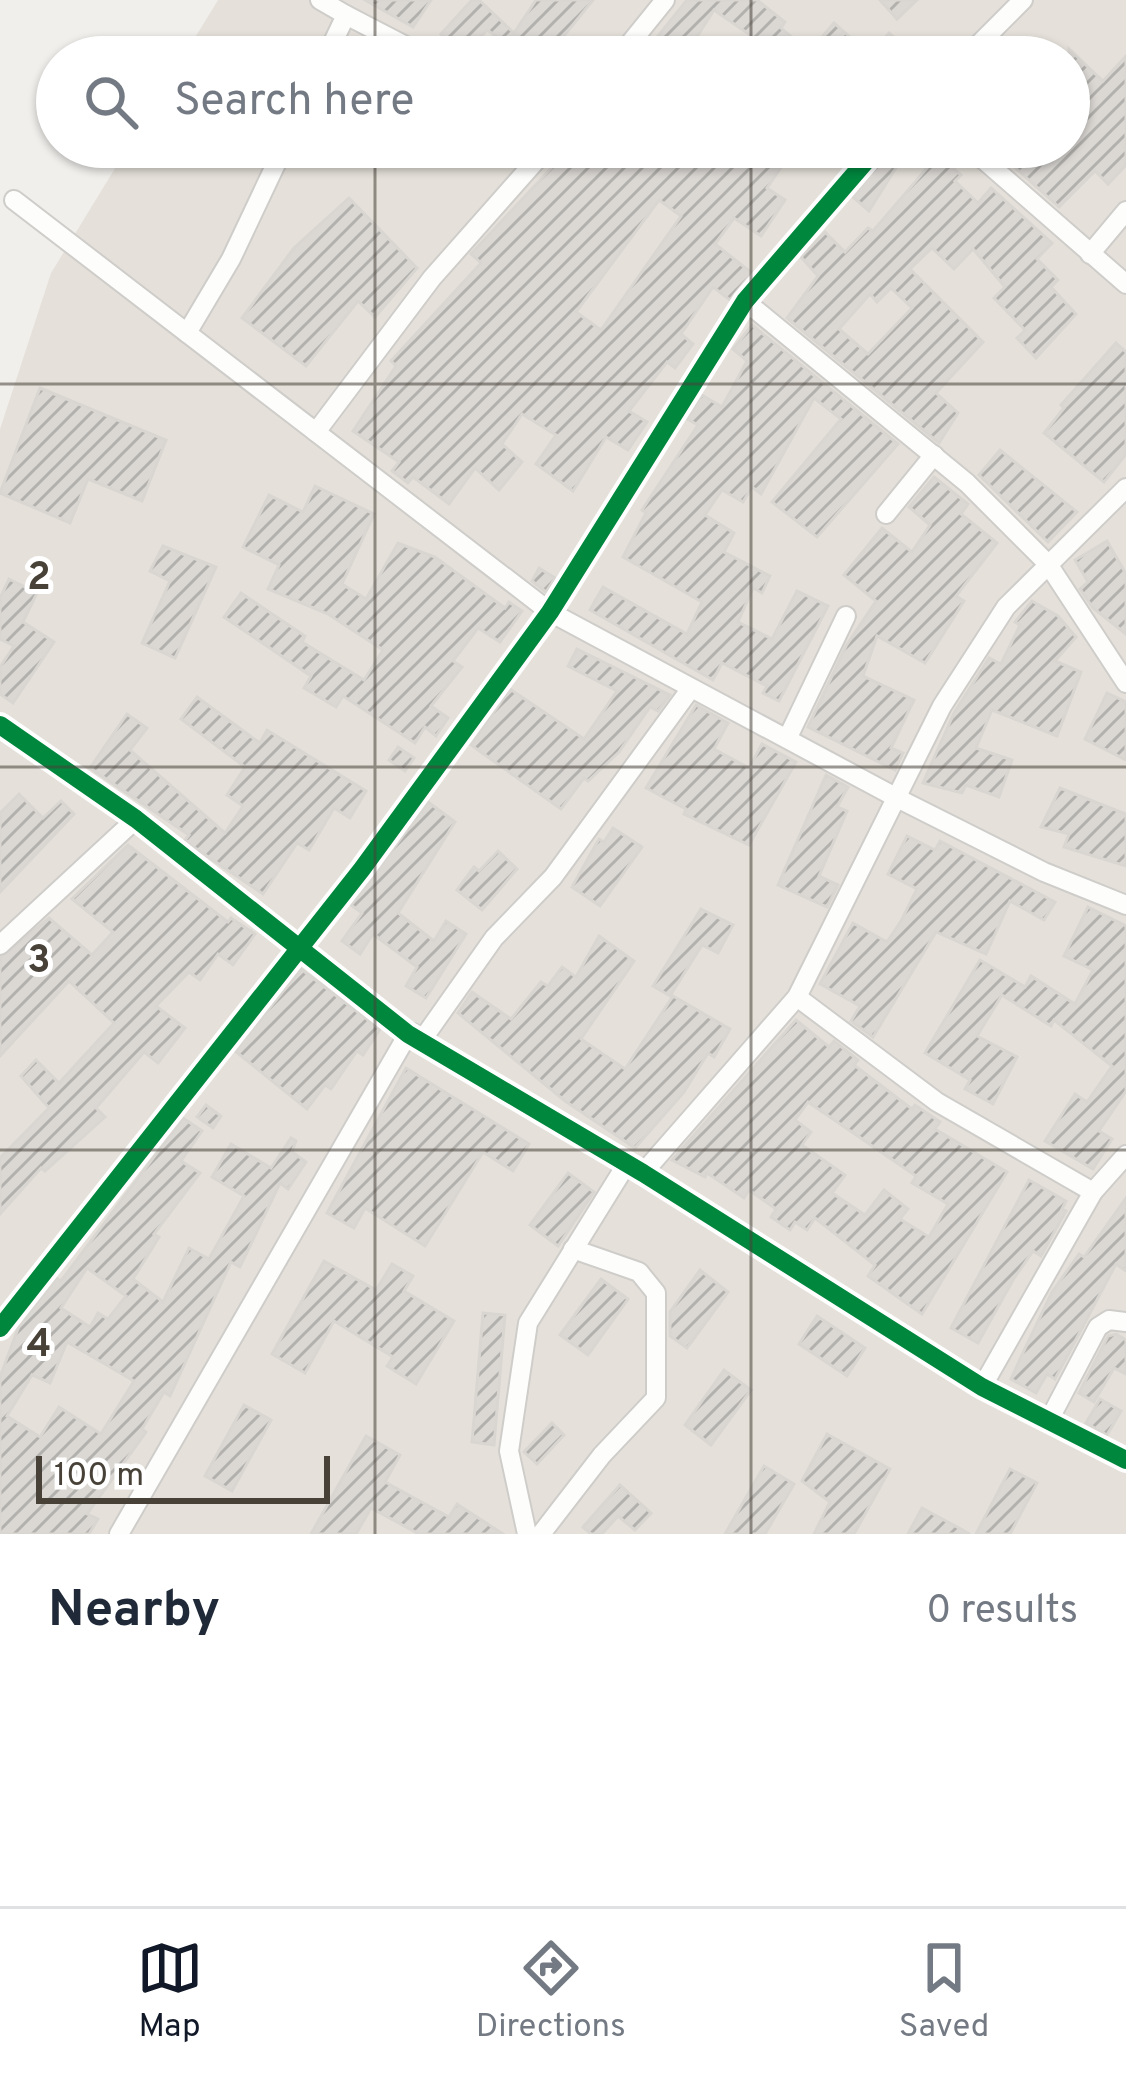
<!DOCTYPE html>
<html lang="en">
<head>
<meta charset="utf-8">
<style>
	body { margin:0; font-family:Overpass,sans-serif; background:#f2f2f3; color:#1f2937 }
	.scale { position:absolute; left:36px; bottom:30px; width:294px; box-sizing:border-box; padding-left:12px; border:6px solid #474138; border-top:0; font-size:33px; line-height:42px; white-space:nowrap; color:#474138; -webkit-text-stroke:9px #fff; paint-order:stroke }
	.list { margin:0; padding:0; list-style:none }
	h2 { display:flex; justify-content:space-between; align-items:center; height:156px; margin:0; padding:0 48px; font-size:51px }
	h2 small { font-size:39px; font-weight:400; color:#747a83 }
	.icon { flex:none; width:66px; height:66px; fill:none; stroke:currentColor; stroke-width:2; stroke-linecap:round; stroke-linejoin:round }
	.map { position:relative; flex:none; width:1126px; height:1534px; overflow:hidden }
	.search { position:absolute; background:#fff; box-shadow:0 3px 9px #0004; left:36px; right:36px; top:36px; height:132px; display:flex; align-items:center; gap:30px; box-sizing:border-box; padding:0 42px; border-radius:66px; color:#747a83; font-size:45px }
	.sheet { height:372px; background:#fff }
	nav { display:flex; justify-content:space-around; align-items:center; box-sizing:border-box; height:168px; border-top:3px solid #e0e1e3; background:#fff; font-size:33px; color:#747a83 }
	nav a { display:grid; justify-items:center; gap:6px }
	nav .on { color:#111827 }
	.map>svg:first-child { display:block }
</style>
</head>
<body>
<div class="map">
<svg width="1126" height="1534" viewBox="0 0 1126 1534">
	<defs>
		<pattern id="building-hatch" width="6" height="6" patternUnits="userSpaceOnUse" patternTransform="scale(3)"><rect width="6" height="6" fill="#dbd8d4"/><path d="M-1 1l2-2M0 6l6-6M5 7l2-2" fill="none" stroke="#b3b1ad"/></pattern>
	</defs>
	<rect width="100%" height="100%" fill="#f1efec"/>
	<!-- residential -->
	<path fill="#e5e1da" d="M218,0H1126V1534H0V429L51,273L128,147H1069V57H183Z"/>
	<!-- building -->
	<g fill="url(#building-hatch)" stroke="#d9d6d2" stroke-width="3" fill-rule="evenodd">
		<path d="M365,0H431L413,27Z"/>
		<path d="M472,0H479L514,33L536,0H593L547,57H527L487,30L464,55L441,34Z"/>
		<path d="M687,0H757L785,22L781,28L809,52L834,23L870,55L889,33L917,57H782L714,10L684,57H641Z"/>
		<path d="M880,0H917L897,19Z"/>
		<path d="M1069,49L1103,81L1126,56V165L1108,184L1095,171L1059,207L992,147H1069Z"/>
		<path d="M571,147H774L788,157L767,188L785,200L761,236L734,218L715,244L752,273L730,300L713,287L681,334L693,344L675,368L667,362L629,411L647,422L628,450L606,437L573,491L536,464L556,435L522,414L502,444L522,462L499,490L475,468L449,504L413,477L408,483L392,471L399,462L353,431L396,366L391,361L481,263L471,254ZM659,200L681,216L601,330L576,312Z"/>
		<path d="M891,147H909L869,211L853,197Z"/>
		<path d="M938,155L961,175L955,181L978,203L991,188L1052,243L1037,259L1058,280L1051,287L1076,314L1036,358L1017,338L1025,330L994,298L1005,287L973,249L954,269L932,248L910,269L983,342L936,393L958,413L939,443L787,318L818,276L801,257L808,249L825,232L845,252L868,228L873,231ZM891,288L912,308L868,354L839,329L870,294L877,302Z"/>
		<path d="M349,198L417,268L375,317L358,301L306,366L242,318L294,248Z"/>
		<path d="M752,325L898,444L817,537L772,502L841,419L814,398L761,494L752,487L743,502L722,490L705,515L734,533L724,552L770,576L762,593L753,588L738,622L772,639L797,591L828,606L779,701L763,693L767,686L722,663L713,680L590,610L603,587L687,634L702,602L623,557L646,513L642,510L698,425L687,419L702,395L722,407L747,361L733,349Z"/>
		<path d="M1116,343L1126,352V454L1104,482L1044,433L1064,408L1061,405Z"/>
		<path d="M40,388L166,440L142,501L88,479L70,523L0,493Z"/>
		<path d="M1000,450L1077,512L1048,542L979,475Z"/>
		<path d="M934,477L968,504L961,514L997,543L956,596L964,601L925,663L877,636L863,676L914,700L891,748L903,753L895,770L808,727L846,646L876,601L844,575L882,528L912,552L930,525L909,507Z"/>
		<path d="M315,486L374,514L342,584L366,599L398,543L435,557L505,608L509,602L522,611L500,642L478,628L453,661L462,667L431,706L448,718L436,736L425,727L415,743L343,696L336,707L304,688L311,676L224,617L241,593L305,636L302,642L364,680L383,650L328,614L268,589L279,565L243,547L269,495L303,512Z"/>
		<path d="M1107,541L1126,574V634L1093,608L1080,589L1088,582L1075,560Z"/>
		<path d="M163,546L216,567L175,658L142,643L170,581L150,571Z"/>
		<path d="M539,568L555,578L546,592L532,581Z"/>
		<path d="M9,579L37,593L23,622L54,642L13,703L0,694V667L14,646L0,639V598Z"/>
		<path d="M1032,601L1058,616L1076,637L1055,661L1081,672L1057,736L992,710L976,748L1012,760L999,797L966,785L962,793L923,783L954,713L989,658L1001,664L1020,625L1015,622Z"/>
		<path d="M577,649L670,695L658,711L650,707L619,752L588,781L584,778L561,809L471,745L510,689L584,739L617,691L568,666Z"/>
		<path d="M1107,693L1126,702V760L1085,739Z"/>
		<path d="M197,697L260,743L267,730L366,791L350,818L334,808L309,850L297,843L263,894L192,846L185,840L189,835L90,768L127,714L147,728L130,750L225,833L243,806L227,795L245,767L181,719Z"/>
		<path d="M696,705L728,723L714,749L749,768L762,744L796,762L749,845L684,814L686,809L646,788Z"/>
		<path d="M398,747L414,758L405,771L389,760Z"/>
		<path d="M826,775L848,787L837,807L847,811L819,876L838,885L827,907L778,885Z"/>
		<path d="M1060,788L1126,814V866L1064,847L1069,834L1041,827Z"/>
		<path d="M19,794L43,818L61,801L74,814L0,892V813Z"/>
		<path d="M428,802L455,822L398,913L434,941L446,921L466,934L426,998L406,986L417,967L373,934L360,954L342,941L362,913L351,905Z"/>
		<path d="M613,828L642,847L600,906L572,887L599,839L604,842Z"/>
		<path d="M907,836L935,850L940,841L1055,902L1044,920L1010,901L986,954L936,932L873,1037L851,1021L860,1006L820,984L853,923L887,942L901,921L917,889L888,874Z"/>
		<path d="M128,845L228,922L231,918L255,934L233,965L218,954L200,980L189,972L156,1006L185,1028L158,1063L144,1052L96,1108L105,1117L45,1171L41,1168L0,1214V1158L49,1108L21,1076L36,1060L59,1083L114,1023L69,981L0,1056V958L49,918L92,955L113,932L72,899Z"/>
		<path d="M498,851L517,869L482,910L457,890L474,867L479,871Z"/>
		<path d="M1088,907L1126,926V1091L1099,1131L1112,1139L1093,1169L1045,1141L1075,1094L1087,1102L1112,1066L1054,1020L1051,1026L1002,995L977,1036L1017,1057L993,1104L965,1089L970,1080L925,1053L980,960L1025,987L1031,976L1075,1004L1093,970L1064,956Z"/>
		<path d="M701,909L733,925L718,953L702,945L670,996L653,986Z"/>
		<path d="M599,936L634,961L581,1039L625,1069L673,996L730,1029L714,1057L708,1053L684,1092L635,1148L565,1101L458,1013L472,992L511,1019L541,982L548,986L562,967L576,977Z"/>
		<path d="M301,969L380,1029L363,1055L357,1051L331,1089L325,1085L307,1109L235,1051Z"/>
		<path d="M796,1020L829,1047L834,1041L858,1060L854,1065L912,1109L915,1105L940,1122L935,1129L1007,1172L922,1314L868,1276L875,1265L815,1218L807,1230L795,1222L790,1230L771,1217L776,1209L749,1190L744,1198L707,1173L705,1177L672,1160ZM808,1102L916,1176L912,1183L948,1204L929,1237L900,1219L908,1209L884,1190L865,1215L832,1193L845,1175L802,1145L811,1132L795,1120Z"/>
		<path d="M406,1068L529,1144L513,1171L483,1152L425,1246L365,1208L354,1228L327,1213Z"/>
		<path d="M206,1105L221,1116L213,1128L197,1117Z"/>
		<path d="M183,1118L202,1131L181,1161L200,1173L154,1234L159,1237L133,1279L163,1302L189,1248L209,1259L244,1196L212,1177L231,1144L271,1168L291,1138L296,1141L292,1152L306,1162L288,1189L280,1183L240,1267L231,1262L170,1396L164,1392L142,1429L146,1432L87,1514L98,1519L89,1534H0V1377L19,1326L56,1278L61,1281ZM87,1268L126,1296L108,1319L98,1313L90,1327L61,1308ZM67,1342L134,1381L101,1434L59,1407L40,1437L7,1416L32,1375L50,1383Z"/>
		<path d="M568,1173L594,1192L558,1246L530,1225Z"/>
		<path d="M1029,1180L1066,1201L1062,1209L1066,1211L1041,1256L1033,1251L1013,1280L978,1343L951,1328Z"/>
		<path d="M1126,1198V1271L1116,1264L1055,1379L1047,1374L1036,1393L1011,1379L1020,1359L1052,1292L1079,1254L1084,1257Z"/>
		<path d="M324,1261L376,1290L392,1264L413,1276L404,1291L454,1321L416,1384L387,1366L393,1357L334,1321L305,1373L272,1354Z"/>
		<path d="M700,1270L728,1292L687,1348L670,1336V1312Z"/>
		<path d="M601,1279L628,1299L588,1355L560,1335Z"/>
		<path d="M483,1313L505,1315L494,1445L472,1442Z"/>
		<path d="M817,1316L865,1348L847,1376L799,1344Z"/>
		<path d="M1116,1334L1126,1340V1374L1114,1368L1094,1402L1079,1393L1108,1336Z"/>
		<path d="M724,1370L751,1390L711,1445L685,1425Z"/>
		<path d="M1100,1399L1121,1411L1107,1435L1086,1423Z"/>
		<path d="M244,1405L271,1420L232,1491L205,1476Z"/>
		<path d="M552,1423L564,1435L537,1464L524,1452Z"/>
		<path d="M827,1434L890,1469L854,1534H814L830,1502L802,1481Z"/>
		<path d="M366,1436L400,1455L385,1482L449,1517L457,1504L503,1534H419L371,1508L356,1534H311Z"/>
		<path d="M764,1466L794,1484L765,1534H725Z"/>
		<path d="M1010,1469L1037,1483L1010,1534H976Z"/>
		<path d="M620,1485L651,1513L635,1530L618,1516L602,1534H591L583,1527Z"/>
		<path d="M922,1508L970,1534H908Z"/>
	</g>
	<g fill="none" stroke-linecap="round" stroke-linejoin="round">
		<!-- minor casing -->
		<g stroke="#cfcdca" stroke-width="22">
			<g id="minor">
				<path d="M320,0L346,15L326,57"/>
				<path d="M346,15L427,57"/>
				<path d="M619,57L665,0"/>
				<path d="M966,57L1023,0"/>
				<path d="M969,147L1126,284"/>
				<path d="M14,200L550,612L899,799L1044,872L1126,905"/>
				<path d="M1090,254L1126,211"/>
				<path d="M745,301L967,483L1048,564L1126,683"/>
				<path d="M187,333L231,259L284,147"/>
				<path d="M316,432L432,278L548,147"/>
				<path d="M886,514L934,455"/>
				<path d="M0,725L136,819L408,1034L643,1173L982,1387L1126,1460"/>
				<path d="M788,737L846,616"/>
				<path d="M0,945L136,819"/>
				<path d="M797,997L937,1102L1093,1192"/>
				<path d="M413,1033L422,1040L494,938L553,877L689,691"/>
				<path d="M643,1173L797,997L942,706L1006,607L1126,488"/>
				<path d="M0,1328L362,869L550,612L745,301L878,147"/>
				<path d="M982,1387L1093,1192L1126,1155"/>
				<path d="M1048,1422L1098,1327L1109,1320L1126,1322"/>
				<path d="M119,1534L408,1034"/>
				<path d="M527,1534L509,1451L528,1323L626,1165"/>
				<path d="M541,1534L602,1455L656,1398V1293L639,1272L573,1249"/>
			</g>
		</g>
		<!-- minor -->
		<use href="#minor" stroke="#fdfdfc" stroke-width="18"/>
		<!-- cycleway casing -->
		<g stroke="#fff" stroke-width="26">
			<g id="cycleway">
				<path d="M0,725L136,819L408,1034L643,1173L982,1387L1126,1460"/>
				<path d="M0,1328L362,869L550,612L745,301L878,147"/>
			</g>
		</g>
		<!-- cycleway -->
		<use href="#cycleway" stroke="#00873e" stroke-width="18"/>
	</g>
	<!-- grid -->
	<path fill="none" stroke="#474138" stroke-width="3" stroke-opacity="0.55" d="M375,0V57M751,0V57M375,147V1534M751,147V1534M0,384H1126M0,767H1126M0,1150H1126"/>
	<g font-size="39" text-anchor="middle" font-weight="bold" fill="#474138" stroke="#fff" stroke-width="10" stroke-linejoin="round" paint-order="stroke">
		<text x="39" y="589">2</text>
		<text x="39" y="972">3</text>
		<text x="39" y="1356">4</text>
	</g>
</svg>
<div class="scale">100 m</div>
<div class="search"><svg class="icon" aria-label="search" viewBox="0 0 24 24"><circle cx="10" cy="10" r="6"/><path d="M15 15l6 6"/></svg>Search here</div>
</div>
<section class="sheet">
<h2>Nearby<small>0 results</small></h2>
<ul class="list">
</ul>
</section>
<nav>
<a class="on"><svg class="icon" aria-label="map" viewBox="0 0 24 24"><path d="M3 6l6-2 6 2 6-2v14l-6 2-6-2-6 2zM9 4v14M15 6v14"/></svg>Map</a>
<a><svg class="icon" aria-label="directions" viewBox="0 0 24 24"><path d="M12 3l9 9-9 9-9-9zM9 14v-3h6M13 9l2 2-2 2"/></svg>Directions</a>
<a><svg class="icon" aria-label="saved" viewBox="0 0 24 24"><path d="M7 4h10v16l-5-4-5 4z"/></svg>Saved</a>
</nav>
</body>
</html>
